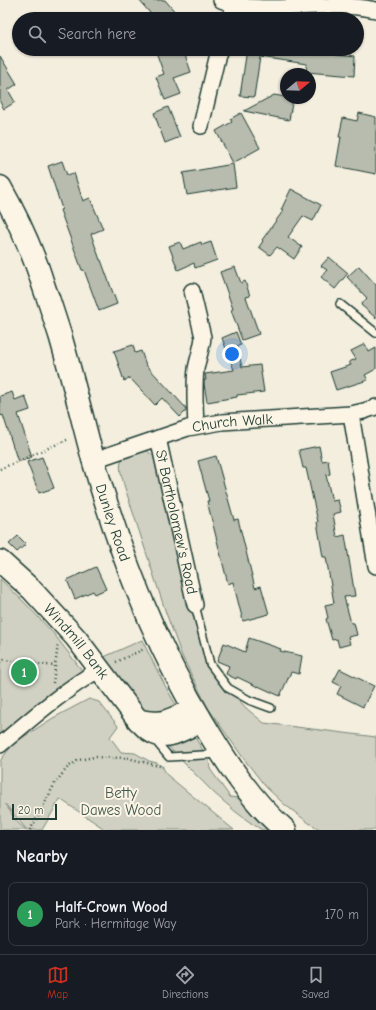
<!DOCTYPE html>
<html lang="en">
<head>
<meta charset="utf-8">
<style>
	body { margin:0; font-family:"Comic Neue",sans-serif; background:#242831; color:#f1f3f6 }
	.compass { position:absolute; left:280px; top:68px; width:36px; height:36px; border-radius:50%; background:#171b24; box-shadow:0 1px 3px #0004; rotate:71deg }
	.scale { position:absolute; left:12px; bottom:10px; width:45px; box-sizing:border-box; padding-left:4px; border:2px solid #1f3d34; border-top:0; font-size:11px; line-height:14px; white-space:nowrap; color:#1f3d34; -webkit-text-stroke:3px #fcf5e5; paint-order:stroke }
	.you { position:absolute; left:232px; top:354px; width:14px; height:14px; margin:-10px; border:3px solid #fff; border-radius:50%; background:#1a73e8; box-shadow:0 0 0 6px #1a73e833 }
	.badge { display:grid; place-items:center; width:26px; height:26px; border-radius:50%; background:#c8321e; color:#fff; font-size:13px; font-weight:700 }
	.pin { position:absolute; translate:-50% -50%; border:2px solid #fff; box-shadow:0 1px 4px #0006 }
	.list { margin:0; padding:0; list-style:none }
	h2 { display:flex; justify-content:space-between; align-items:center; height:52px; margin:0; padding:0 16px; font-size:17px }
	h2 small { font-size:13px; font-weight:400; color:#9ea1a6 }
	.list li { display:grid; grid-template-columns:26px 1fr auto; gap:12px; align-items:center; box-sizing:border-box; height:64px; margin:0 8px 8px; padding:0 8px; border:1px solid #363941; border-radius:8px }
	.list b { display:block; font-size:15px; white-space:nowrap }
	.list p { margin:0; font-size:13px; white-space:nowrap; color:#9ea1a6 }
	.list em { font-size:13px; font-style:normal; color:#9ea1a6 }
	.icon { flex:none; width:22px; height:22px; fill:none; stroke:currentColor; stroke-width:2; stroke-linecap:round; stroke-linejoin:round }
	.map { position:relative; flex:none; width:376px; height:830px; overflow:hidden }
	.search { position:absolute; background:#171b24; box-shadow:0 1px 3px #0004; left:12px; right:12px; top:12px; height:44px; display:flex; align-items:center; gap:10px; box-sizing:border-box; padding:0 14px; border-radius:22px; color:#9ea1a6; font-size:15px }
	.sheet { height:124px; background:#171b24 }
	nav { display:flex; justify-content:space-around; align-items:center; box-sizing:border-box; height:56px; border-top:1px solid #363941; background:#171b24; font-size:11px; color:#9ea1a6 }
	nav a { display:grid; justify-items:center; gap:2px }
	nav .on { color:#c8321e }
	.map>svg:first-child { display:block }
</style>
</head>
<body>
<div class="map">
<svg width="376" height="830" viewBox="0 0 376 830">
	<rect width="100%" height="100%" fill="#f3eede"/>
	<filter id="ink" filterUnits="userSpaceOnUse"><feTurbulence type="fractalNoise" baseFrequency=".025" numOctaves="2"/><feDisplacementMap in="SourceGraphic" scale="8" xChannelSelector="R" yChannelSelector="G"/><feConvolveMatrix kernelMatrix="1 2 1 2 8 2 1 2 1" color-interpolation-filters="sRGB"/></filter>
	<g filter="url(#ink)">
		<!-- green -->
		<g fill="#d0d1c2" stroke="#78877b">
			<path d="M145,449L164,465L210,664L228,688L246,708L264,723L376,737V830H321L309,823L284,804L265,786L244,759L208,708L182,656L166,613L124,485C122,477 116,461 126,455C131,452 139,451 145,449Z"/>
			<path d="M0,579L24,602L54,634L87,677L0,745Z"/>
			<path d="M142,640L157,670L168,691L188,726L209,760L210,769L230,797L238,798L256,819L268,830H262L251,823L236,812L214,793L180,759L167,745L104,657Z"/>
			<path d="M89,699L99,702L118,726L110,737L121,752L135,753L149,761L157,763L162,766L167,775L234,830H106L60,799L42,830H27L5,804L17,822L26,830H0V762L2,758L14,743L53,718Z"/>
		</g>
		<!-- building -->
		<g fill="#b8bcae" stroke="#1f3d34">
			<path d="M139,0H165L181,19H155Z"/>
			<path d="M155,49H183L191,72L174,78L181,94L165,100L156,77L164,74Z"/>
			<path d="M247,49H337L336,54L355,56L354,76L306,72L307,64L260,57L254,97L240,96Z"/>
			<path d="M0,56L17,84L8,90L15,102L4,109L0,102Z"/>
			<path d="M274,95L286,97V98H293L289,120L244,111Z"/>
			<path d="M168,107L180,137L165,143L154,113Z"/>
			<path d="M241,113L260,148L233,163L216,131L232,122L230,119Z"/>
			<path d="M359,113L376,117V174L336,166L341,137H339L343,118L357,121Z"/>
			<path d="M62,161L67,175L74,173L83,201L90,198L103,229L91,234L100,260H101L117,304L99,311L84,270H82L60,210L62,209L48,166Z"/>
			<path d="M233,164L236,187L187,195L183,173Z"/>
			<path d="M291,189L321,205L313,221L303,216L288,237L302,247L294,259L277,247L270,255L259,247L263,241L262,240L283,211L281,210Z"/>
			<path d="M180,242L183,249L201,242L202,245L211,242L217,260L195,268L194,263L178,270L169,246Z"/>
			<path d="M329,257L348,273L335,289L321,277L327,270L321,266Z"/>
			<path d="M359,266L376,285V318L361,305L367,298L347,277Z"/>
			<path d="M235,267L241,283L245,281L250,296L246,297L259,334L242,340L231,310L233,309L220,272Z"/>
			<path d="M236,332L241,345L237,346L242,367L260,365L264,392L237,395V397L207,402L204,384V380H206L205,374L234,370L222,338Z"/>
			<path d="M365,344L369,352L376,348V369L365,375L368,380L336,390L330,372L351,365L349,362L356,359L351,351Z"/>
			<path d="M133,345L135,353L141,351L146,365L186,408V411L180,417L162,398L155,405L130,378L124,381L114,351Z"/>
			<path d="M12,392L15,400L25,396L30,410L18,414L32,457L18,462L3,415L0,416V396Z"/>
			<path d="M319,446L322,461L328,460L330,474L326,475L332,501L338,500L341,512L333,514L337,537L345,535L355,596L344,597L351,623H354L357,635L348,637L350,644L339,647L337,639L332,640L326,619L328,618L325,605L334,603L326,557H323L317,522H318L306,468H303L299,450Z"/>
			<path d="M216,456L234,520L238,519L255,588L261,586L269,614L243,621L233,582L228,584L207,501H209L198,461Z"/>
			<path d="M42,457L54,488L39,493L27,462Z"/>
			<path d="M18,536L26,544L17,552L9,544Z"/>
			<path d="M96,567L106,589L95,594L93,591L75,599L67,580Z"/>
			<path d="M249,638L281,649L280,651L302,656L299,674L291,672L280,696L258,686V687L237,677L236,679L226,674L229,666L217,661L224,643L245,652Z"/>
			<path d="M340,669L374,686L363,707L337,694L341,686L333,682Z"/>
		</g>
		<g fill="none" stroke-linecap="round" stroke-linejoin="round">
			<!-- service casing -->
			<g stroke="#1f3d34" stroke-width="10">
				<g id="service">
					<path d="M340,304L376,333"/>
					<path d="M195,605L210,664L228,688L249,700L271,708"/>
					<path d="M154,739L169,757L219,754"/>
				</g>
			</g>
			<!-- minor casing -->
			<g stroke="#1f3d34" stroke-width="18">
				<g id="minor">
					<path d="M221,0C252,13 289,6 321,6C340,5 358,6 376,10"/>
					<path d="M230,19L235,4"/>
					<path d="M201,126L217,58L220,49"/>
					<path d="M192,291L203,337C202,348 198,358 196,369C194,388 195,407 196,426"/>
					<path d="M351,414L376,566"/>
					<path id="s1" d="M158,438L195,605"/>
					<path id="s2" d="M94,460L188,428L222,422L351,414L364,411L376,407"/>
					<path d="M0,745C32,718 64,690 100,669"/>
				</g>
			</g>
			<!-- secondary casing -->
			<g stroke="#1f3d34" stroke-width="24">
				<g id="secondary">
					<path id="s3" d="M0,561L31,589L76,638L138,720C143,725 148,731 155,734C169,740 188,727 201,721"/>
					<path d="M138,720C146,722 153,723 161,722C172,720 184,713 194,708"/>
				</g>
			</g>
			<!-- primary casing -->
			<g stroke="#1f3d34" stroke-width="25">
				<g id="primary">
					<path id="s4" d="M0,187C13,210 25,235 35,261C40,273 43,286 48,298C52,310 56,323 60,335C72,376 82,418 93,459C119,551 153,641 203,723C226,761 250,800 285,830"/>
				</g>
			</g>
			<!-- path -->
			<g stroke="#1f3d34" stroke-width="2.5" stroke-dasharray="1 3" stroke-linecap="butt">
				<path d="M0,469L69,439"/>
				<path d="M0,662L4,660L55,666"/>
				<path d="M116,662L144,649"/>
				<path d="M53,683L58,644"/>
				<path d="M30,830L41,811L55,783L68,767L79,760L94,757L128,758L163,767"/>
			</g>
			<!-- service -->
			<use href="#service" stroke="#fcf5e5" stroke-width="7"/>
			<!-- minor -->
			<use href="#minor" stroke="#fcf5e5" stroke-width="15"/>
			<!-- secondary -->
			<use href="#secondary" stroke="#fcf5e5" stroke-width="21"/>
			<!-- primary -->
			<use href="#primary" stroke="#fcf5e5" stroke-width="22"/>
		</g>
	</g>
	<g text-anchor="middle" stroke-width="4" stroke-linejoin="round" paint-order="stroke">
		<!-- street labels -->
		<g font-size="15" fill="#1f3d34" stroke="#fcf5e5">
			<text dy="5" stroke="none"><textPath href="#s2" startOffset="144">Church Walk</textPath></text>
			<text dy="5" stroke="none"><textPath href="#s4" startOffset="355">Dunley Road</textPath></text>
			<text dy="5" stroke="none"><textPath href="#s1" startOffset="86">St Bartholomew's Road</textPath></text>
			<text dy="5" stroke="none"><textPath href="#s3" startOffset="111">Windmill Bank</textPath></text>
		</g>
		<!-- park labels -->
		<g font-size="15" fill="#425b50" stroke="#fcf5e5">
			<text x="121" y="798">Betty<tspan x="121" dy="17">Dawes Wood</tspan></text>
		</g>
	</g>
</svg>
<svg class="compass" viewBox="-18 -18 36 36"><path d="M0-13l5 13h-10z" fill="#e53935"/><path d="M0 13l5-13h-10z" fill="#9ea1a6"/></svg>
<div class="scale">20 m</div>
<div class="you"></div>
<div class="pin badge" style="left:24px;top:672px;background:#2e9e5b">1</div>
<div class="search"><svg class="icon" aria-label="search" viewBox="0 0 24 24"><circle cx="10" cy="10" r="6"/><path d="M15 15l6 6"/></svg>Search here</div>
</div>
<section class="sheet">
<h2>Nearby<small></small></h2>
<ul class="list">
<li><span class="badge" style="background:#2e9e5b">1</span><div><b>Half-Crown Wood</b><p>Park · Hermitage Way</p></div><em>170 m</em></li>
</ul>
</section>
<nav>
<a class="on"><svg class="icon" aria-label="map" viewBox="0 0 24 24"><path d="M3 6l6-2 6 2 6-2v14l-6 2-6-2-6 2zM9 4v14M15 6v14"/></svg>Map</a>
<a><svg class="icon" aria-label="directions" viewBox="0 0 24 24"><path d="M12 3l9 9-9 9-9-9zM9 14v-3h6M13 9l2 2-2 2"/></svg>Directions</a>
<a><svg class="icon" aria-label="saved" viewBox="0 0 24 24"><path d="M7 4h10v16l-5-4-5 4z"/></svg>Saved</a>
</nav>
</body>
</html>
